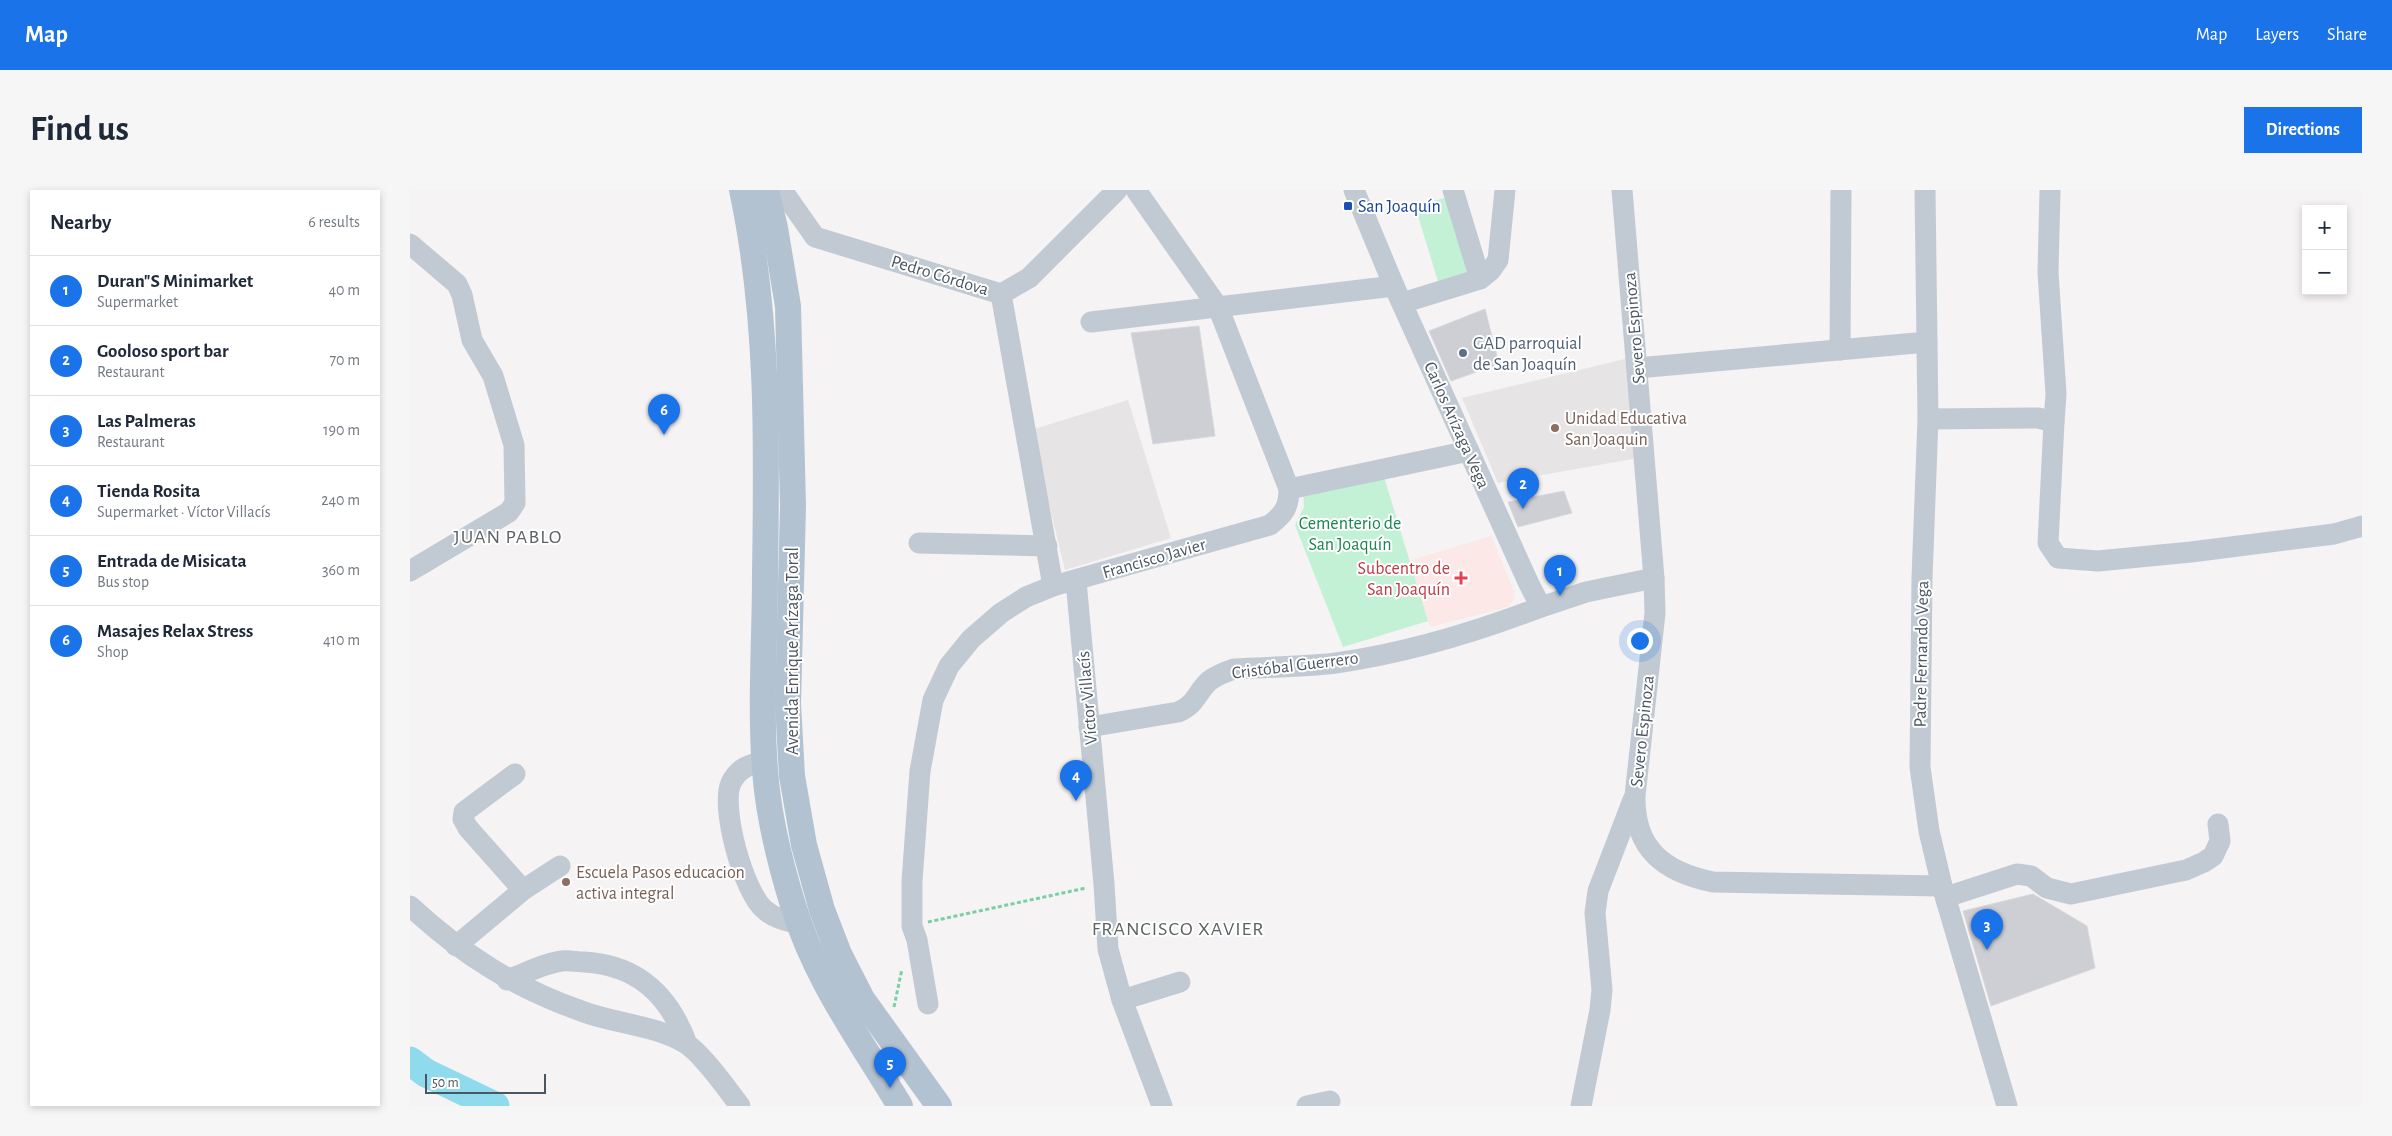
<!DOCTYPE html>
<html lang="en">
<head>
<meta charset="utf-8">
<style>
	body { margin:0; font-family:"Alegreya Sans",sans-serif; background:#f6f6f7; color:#1f2937 }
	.controls { position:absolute; right:15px; top:15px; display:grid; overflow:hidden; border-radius:0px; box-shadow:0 2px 8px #0003 }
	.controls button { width:45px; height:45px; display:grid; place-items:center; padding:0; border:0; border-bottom:1px solid #e0e1e3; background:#fff; color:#1f2937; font:25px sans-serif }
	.scale { position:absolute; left:15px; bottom:12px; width:121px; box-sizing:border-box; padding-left:5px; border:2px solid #4a5661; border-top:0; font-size:14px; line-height:18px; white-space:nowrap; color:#4a5661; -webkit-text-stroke:4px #fff; paint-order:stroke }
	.you { position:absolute; left:1229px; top:450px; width:18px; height:18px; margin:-12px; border:4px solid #fff; border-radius:50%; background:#1a73e8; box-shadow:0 0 0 8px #1a73e833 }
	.badge { display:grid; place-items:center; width:32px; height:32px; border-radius:50%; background:#1a73e8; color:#fff; font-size:16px; font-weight:700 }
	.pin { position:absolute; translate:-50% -41px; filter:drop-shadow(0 1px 2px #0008) }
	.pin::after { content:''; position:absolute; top:26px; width:18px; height:15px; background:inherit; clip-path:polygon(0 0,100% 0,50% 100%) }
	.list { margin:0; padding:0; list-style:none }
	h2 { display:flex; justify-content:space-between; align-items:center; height:65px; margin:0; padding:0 20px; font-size:21px }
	h2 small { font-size:16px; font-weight:400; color:#747a83 }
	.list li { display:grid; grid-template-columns:32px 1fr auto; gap:15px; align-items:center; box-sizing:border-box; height:70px; padding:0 20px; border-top:1px solid #e0e1e3 }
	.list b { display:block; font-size:19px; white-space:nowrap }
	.list p { margin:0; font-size:16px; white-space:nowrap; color:#747a83 }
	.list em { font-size:16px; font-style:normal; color:#747a83 }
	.map { position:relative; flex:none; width:1952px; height:916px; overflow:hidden; border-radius:0px }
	header { display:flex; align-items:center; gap:30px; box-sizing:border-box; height:70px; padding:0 25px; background:#1a73e8; color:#fff }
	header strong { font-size:24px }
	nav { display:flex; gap:28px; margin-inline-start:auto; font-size:18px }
	.intro { display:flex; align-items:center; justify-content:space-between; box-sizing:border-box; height:120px; padding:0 30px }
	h1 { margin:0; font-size:35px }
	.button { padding:12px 22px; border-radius:0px; background:#1a73e8; color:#fff; font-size:18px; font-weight:700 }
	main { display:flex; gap:30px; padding:0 30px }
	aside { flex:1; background:#fff; border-radius:0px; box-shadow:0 2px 8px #0003 }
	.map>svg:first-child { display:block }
</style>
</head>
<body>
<header>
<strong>Map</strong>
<nav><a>Map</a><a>Layers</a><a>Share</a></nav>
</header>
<div class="intro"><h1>Find us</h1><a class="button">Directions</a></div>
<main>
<aside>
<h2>Nearby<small>6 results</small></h2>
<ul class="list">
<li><span class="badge">1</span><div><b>Duran&quot;S Minimarket</b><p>Supermarket</p></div><em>40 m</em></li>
<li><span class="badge">2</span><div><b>Gooloso sport bar</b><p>Restaurant</p></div><em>70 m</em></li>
<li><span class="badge">3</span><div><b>Las Palmeras</b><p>Restaurant</p></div><em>190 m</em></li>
<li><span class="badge">4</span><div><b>Tienda Rosita</b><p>Supermarket · Víctor Villacís</p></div><em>240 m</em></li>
<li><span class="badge">5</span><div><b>Entrada de Misicata</b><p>Bus stop</p></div><em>360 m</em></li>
<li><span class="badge">6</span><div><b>Masajes Relax Stress</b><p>Shop</p></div><em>410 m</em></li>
</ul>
</aside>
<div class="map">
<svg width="1952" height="916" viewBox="0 0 1952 916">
	<rect width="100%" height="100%" fill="#f5f3f3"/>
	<!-- education -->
	<g fill="#e6e4e5">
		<path d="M1219,168L1228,268L1088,293L1052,208Z"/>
		<path d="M718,210L761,348L655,380L621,240Z"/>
	</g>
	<!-- medical -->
	<path fill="#fce8e6" d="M1081,346L1105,404L1103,411L1098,417L1020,437L999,371Z"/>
	<!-- green -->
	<g fill="#c3f1d5">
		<path d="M1042,6L1069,86L1031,101L1005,16Z"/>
		<path d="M974,287L1018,431L933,457L885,335L894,317L893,301Z"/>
	</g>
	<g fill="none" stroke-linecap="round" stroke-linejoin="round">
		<!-- river -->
		<path stroke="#90daee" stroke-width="29" d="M0,871L16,883L85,916"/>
	</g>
	<!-- building -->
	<g fill="#cdcfd5" stroke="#d7d9de">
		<path d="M1075,119L1089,174L1041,191L1019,141Z"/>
		<path d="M789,136L805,246L743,254L721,143Z"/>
		<path d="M1154,301L1162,323L1108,337L1098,312Z"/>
		<path d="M1623,704L1677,736L1685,778L1581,816L1553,721Z"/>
	</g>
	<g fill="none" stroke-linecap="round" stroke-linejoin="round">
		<!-- path -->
		<g stroke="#7ad0a6" stroke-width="3" stroke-dasharray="4 2.5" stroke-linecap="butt">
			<path d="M518,732L676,698"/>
			<path d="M484,817L492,779"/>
		</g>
		<!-- minor -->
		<g stroke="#c1cad2" stroke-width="21">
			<path d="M372,0L405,47L591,104L619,88L707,0"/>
			<path d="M944,0L984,96L1119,394L1131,417L1176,402L1244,388"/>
			<path d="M1212,0L1244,388L1245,423L1225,606C1224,659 1254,682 1303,692L1532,696"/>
			<path d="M1515,0L1518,229L1512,388L1510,577L1519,641L1532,696L1597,916"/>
			<path d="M1640,1L1638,82L1646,204L1644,232"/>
			<path d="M0,54L47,94L52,105L62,150L83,186L104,255L105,313L99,322L0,381"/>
			<path d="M1070,89L1081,80L1088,70L1095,0"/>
			<path d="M591,104L643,396"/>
			<path d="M992,113L1070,89L1043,0"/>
			<path d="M681,132L984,96"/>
			<path d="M1430,160L1431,0"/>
			<path d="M1227,178L1517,152"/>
			<path d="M1518,229L1628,228L1644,232L1638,353L1648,368L1688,371L1781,362L1924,344L1952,336"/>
			<path d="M879,299L1059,261"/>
			<path d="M509,353L637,356"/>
			<path d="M666,391L694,694L698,759L712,810L752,916"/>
			<path d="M679,537L768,522C787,514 786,503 799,491C807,485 815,482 824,479C858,477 893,477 926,473C996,463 1066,442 1131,417"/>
			<path d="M355,571C340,574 328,578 321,593C310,617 334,704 355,720C365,729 378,731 390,734"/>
			<path d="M105,584L54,622L53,629L58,638L113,700"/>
			<path d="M1536,707L1607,684L1621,686L1637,698L1661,704L1776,680L1794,672L1803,666L1810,651L1808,634"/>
			<path d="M0,716C53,765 105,798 174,822C207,834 244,835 275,853C292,863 317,899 330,916"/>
			<path d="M46,756L113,700L150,676"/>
			<path d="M97,790C114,784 134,773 152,771C159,770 167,772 174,772C228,775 259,805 277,854"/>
			<path d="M712,810L770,792"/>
			<path d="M518,814L507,750L502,736V691L510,581L523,510L539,476L561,449L591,423L616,407L643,396L860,335C874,324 879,317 879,299L808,117L726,0"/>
			<path d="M897,916L920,911"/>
			<path d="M1171,916L1190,820L1192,800L1185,723L1188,701L1223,610"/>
		</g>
		<!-- major -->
		<g stroke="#b3c2d1" stroke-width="26">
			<path d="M332,0C359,126 357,256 355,384C355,449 350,515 355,580C358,623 370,673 383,715C405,789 451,851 490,916"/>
			<path d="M356,0L365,38L378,116L383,316L378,514L382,586L394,655L412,720L429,764L452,809L529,916"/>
		</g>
	</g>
	<!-- markers -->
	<rect fill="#1a4fb4" stroke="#fff" stroke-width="2" x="933" y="11" width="10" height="10" rx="2.5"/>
	<circle fill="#5c6f8a" stroke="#fff" stroke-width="2" cx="1053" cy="163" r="5"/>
	<g fill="#8d6e63" stroke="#fff" stroke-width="2">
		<circle cx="1145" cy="238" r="5"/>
		<circle cx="156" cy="692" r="5"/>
	</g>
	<path fill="#e0444e" stroke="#fff" stroke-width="2" d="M1048.5 380.5h5v5h5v5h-5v5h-5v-5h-5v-5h5z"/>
	<g text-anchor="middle" stroke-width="4" stroke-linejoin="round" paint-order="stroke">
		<!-- transit labels -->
		<g font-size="18" fill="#164399" stroke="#fff" text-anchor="start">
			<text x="948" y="22">San Joaquín</text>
		</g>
		<!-- street labels -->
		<g font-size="18" fill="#4a5661" stroke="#fff">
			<text transform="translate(530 85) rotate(17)" y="6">Pedro Córdova</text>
			<text transform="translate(1224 138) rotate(-95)" y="6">Severo Espinoza</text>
			<text transform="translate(1047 235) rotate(66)" y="6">Carlos Arízaga Vega</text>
			<text transform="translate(744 368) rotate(-16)" y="6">Francisco Javier</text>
			<text transform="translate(382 461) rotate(-90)" y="6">Avenida Enrique Arízaga Toral</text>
			<text transform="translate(1511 464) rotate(-89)" y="6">Padre Fernando Vega</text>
			<text transform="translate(885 475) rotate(-7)" y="6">Cristóbal Guerrero</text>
			<text transform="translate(677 508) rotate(-95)" y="6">Víctor Villacís</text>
			<text transform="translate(1232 541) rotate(-84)" y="6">Severo Espinoza</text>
		</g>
		<!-- service labels -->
		<g font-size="18" fill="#4e5e75" stroke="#fff" text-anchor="start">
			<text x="1063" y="159">GAD parroquial<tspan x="1063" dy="21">de San Joaquín</tspan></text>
		</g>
		<!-- education labels -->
		<g font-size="18" fill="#785e54" stroke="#fff" text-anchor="start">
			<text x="1155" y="234">Unidad Educativa<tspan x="1155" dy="21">San Joaquin</tspan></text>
			<text x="166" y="688">Escuela Pasos educacion<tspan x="166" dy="21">activa integral</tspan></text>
		</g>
		<!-- park labels -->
		<g font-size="18" fill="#17864f" stroke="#fff">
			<text x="940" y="339">Cementerio de<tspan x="940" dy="21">San Joaquín</tspan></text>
		</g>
		<!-- health labels -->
		<g font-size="18" fill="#be3a42" stroke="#fff" text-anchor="end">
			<text x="1040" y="384">Subcentro de<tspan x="1040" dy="21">San Joaquín</tspan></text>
		</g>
		<!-- quarter labels -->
		<g font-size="20" letter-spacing="1" fill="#5f6368" stroke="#fff">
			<text x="98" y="353">JUAN PABLO</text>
			<text x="768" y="745">FRANCISCO XAVIER</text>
		</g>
	</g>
</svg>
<div class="controls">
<button>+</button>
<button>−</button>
</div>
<div class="scale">50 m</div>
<div class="you"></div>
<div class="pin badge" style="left:1150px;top:406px">1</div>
<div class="pin badge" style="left:1113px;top:319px">2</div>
<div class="pin badge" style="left:1577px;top:760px">3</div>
<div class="pin badge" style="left:666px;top:611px">4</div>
<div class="pin badge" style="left:480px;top:898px">5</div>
<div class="pin badge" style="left:254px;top:245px">6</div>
</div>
</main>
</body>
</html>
